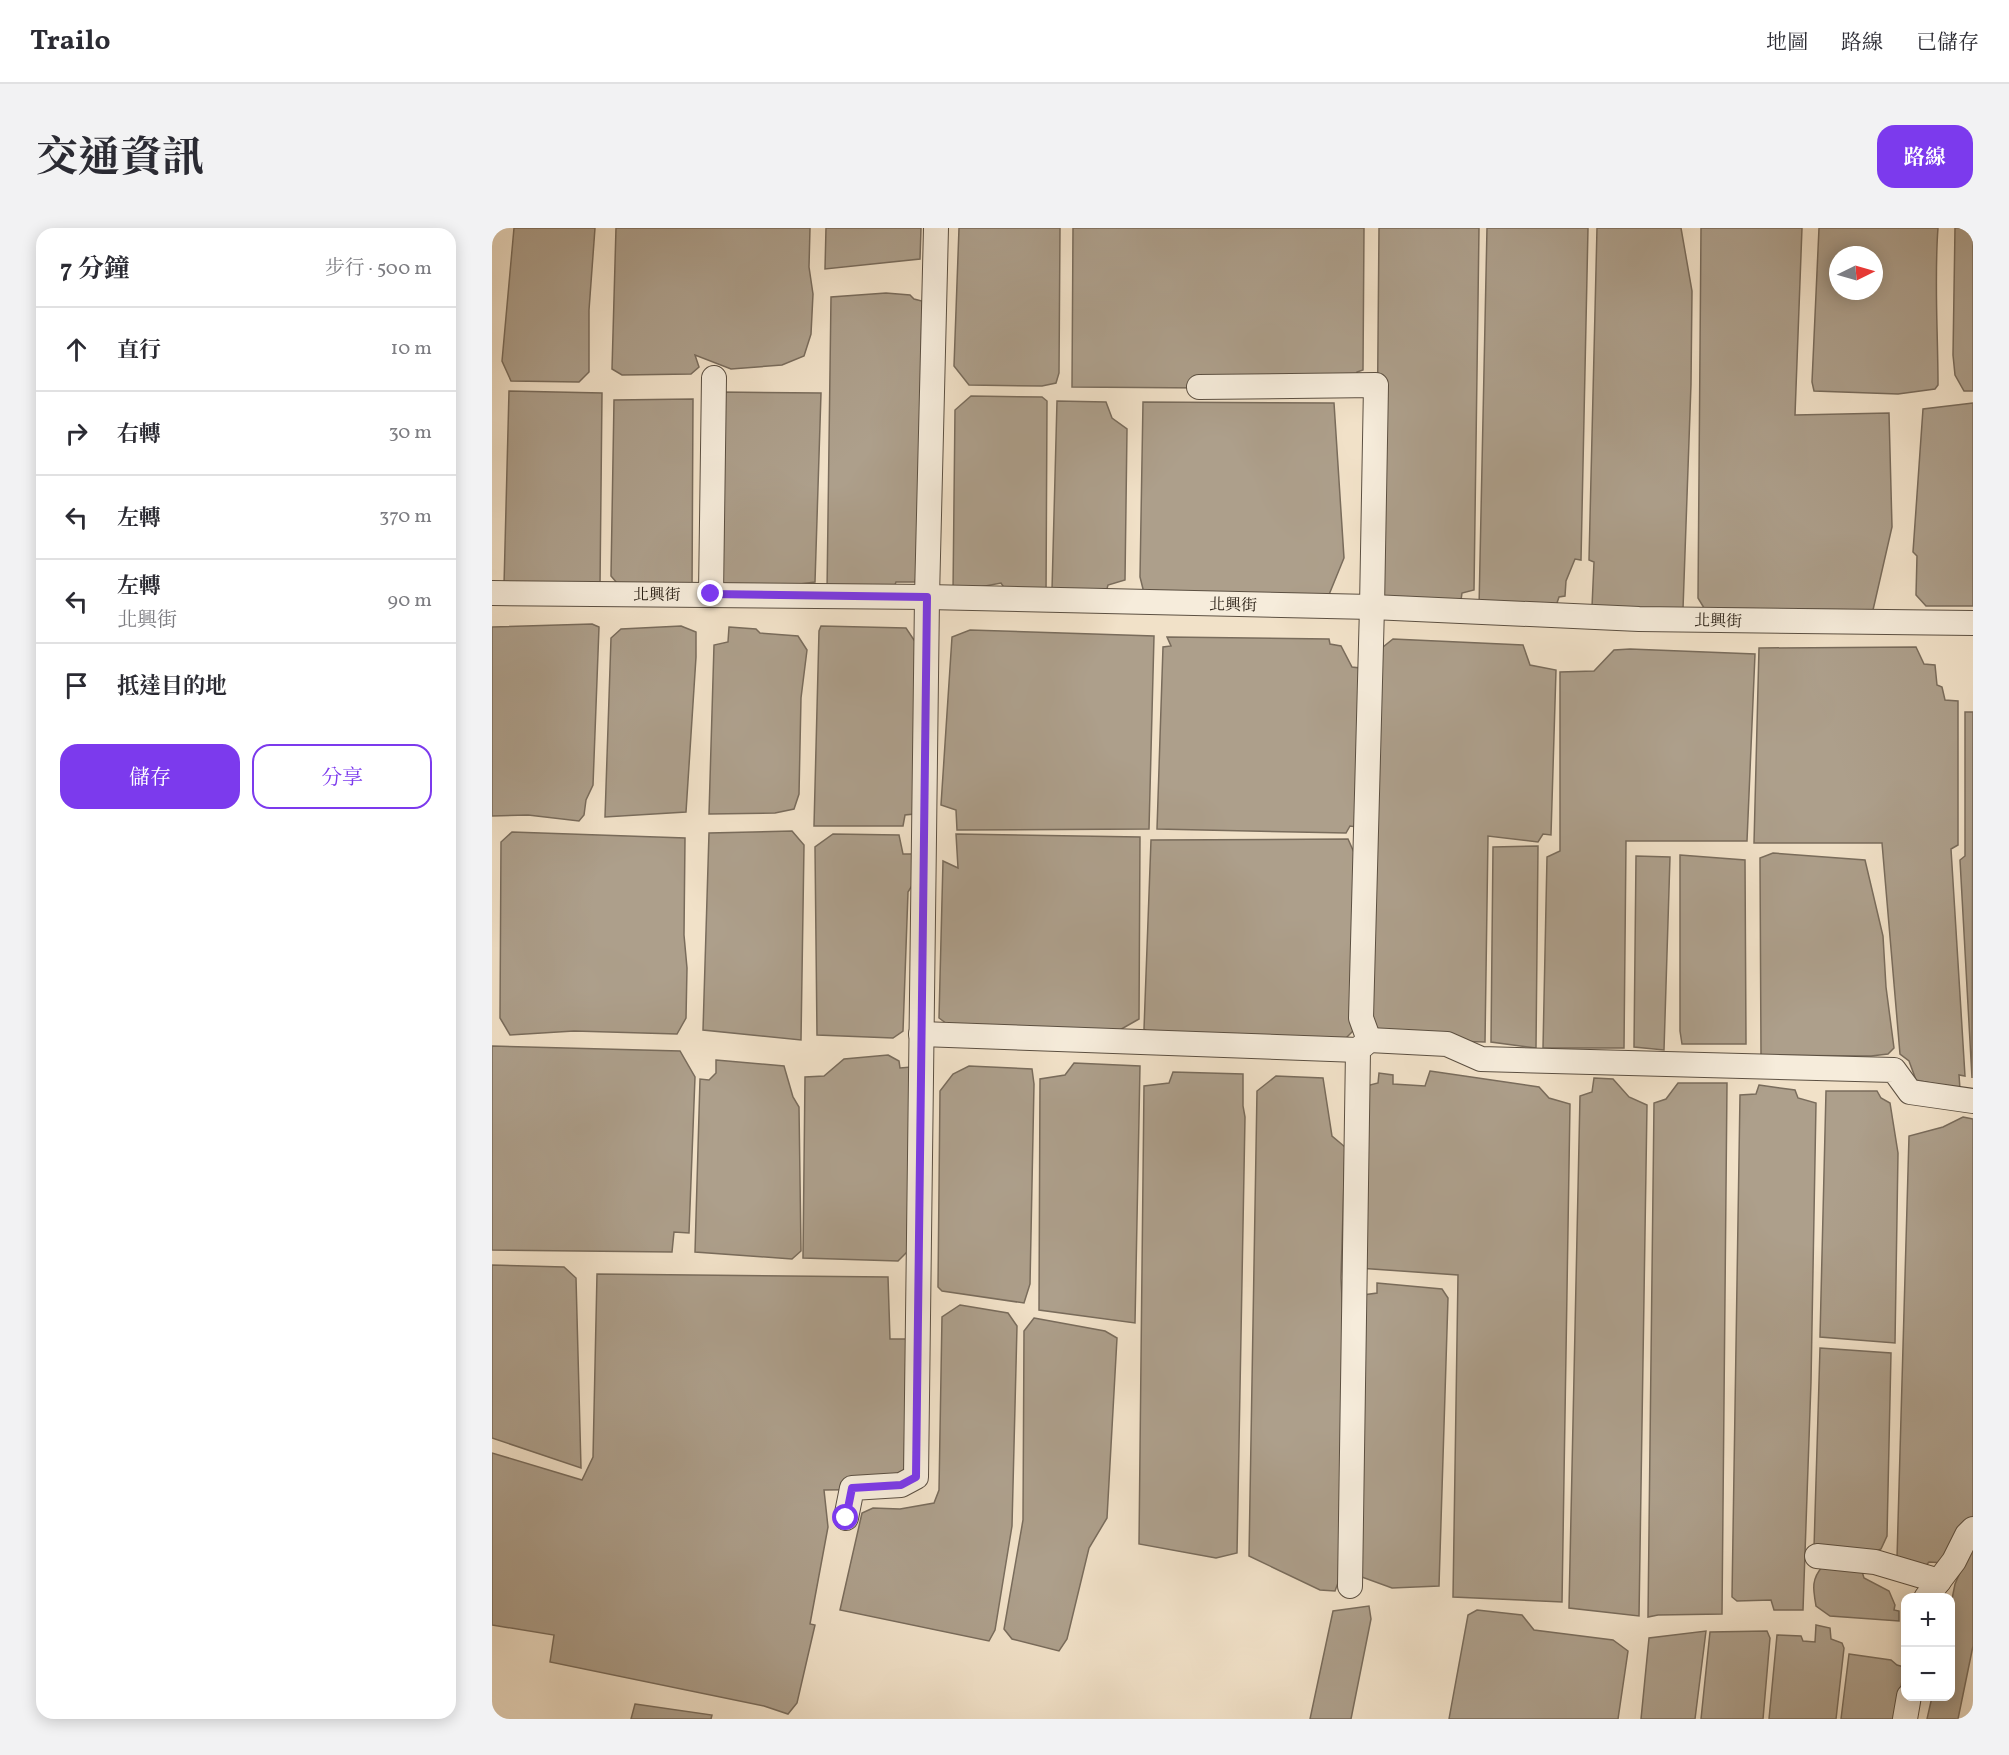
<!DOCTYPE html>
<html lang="zh-TW">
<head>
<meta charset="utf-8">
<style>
	body { margin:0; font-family:Vollkorn,"Noto Serif TC",serif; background:#f2f2f3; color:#2b2b33 }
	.controls { position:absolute; right:18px; bottom:18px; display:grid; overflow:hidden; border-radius:12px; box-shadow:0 3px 15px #0003 }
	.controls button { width:54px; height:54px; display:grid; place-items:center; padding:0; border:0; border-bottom:2px solid #e1e1e2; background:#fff; color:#2b2b33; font:30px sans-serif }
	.compass { position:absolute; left:1337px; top:18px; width:54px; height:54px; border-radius:50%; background:#fff; box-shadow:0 3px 15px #0003; rotate:85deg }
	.stop { position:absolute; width:18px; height:18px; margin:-14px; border:4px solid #7c3aed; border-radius:50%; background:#fff }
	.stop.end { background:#7c3aed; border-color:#fff; box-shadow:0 2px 6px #0008 }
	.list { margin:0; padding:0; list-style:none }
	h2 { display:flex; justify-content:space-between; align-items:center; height:78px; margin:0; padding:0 24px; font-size:26px }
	h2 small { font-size:20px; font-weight:400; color:#7c7c81 }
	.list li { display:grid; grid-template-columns:39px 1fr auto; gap:18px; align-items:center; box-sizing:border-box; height:84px; padding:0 24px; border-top:2px solid #e1e1e2 }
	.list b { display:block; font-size:22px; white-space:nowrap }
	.list p { margin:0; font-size:20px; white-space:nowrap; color:#7c7c81 }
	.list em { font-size:20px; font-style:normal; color:#7c7c81 }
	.actions { display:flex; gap:12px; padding:18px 24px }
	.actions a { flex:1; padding:14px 0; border:2px solid #7c3aed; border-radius:18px; text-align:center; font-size:21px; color:#7c3aed }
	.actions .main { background:#7c3aed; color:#fff }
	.icon { flex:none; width:33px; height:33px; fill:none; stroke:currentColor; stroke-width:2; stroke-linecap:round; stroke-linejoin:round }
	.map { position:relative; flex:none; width:1481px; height:1491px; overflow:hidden; border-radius:18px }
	header { display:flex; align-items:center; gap:36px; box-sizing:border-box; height:84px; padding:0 30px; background:#fff; border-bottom:2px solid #e1e1e2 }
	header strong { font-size:28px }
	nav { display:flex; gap:33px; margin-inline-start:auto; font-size:21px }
	.intro { display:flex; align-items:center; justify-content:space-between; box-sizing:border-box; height:144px; padding:0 36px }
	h1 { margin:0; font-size:42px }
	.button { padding:15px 27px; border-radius:18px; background:#7c3aed; color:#fff; font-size:21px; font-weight:700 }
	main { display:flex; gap:36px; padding:0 36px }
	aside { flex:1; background:#fff; border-radius:18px; box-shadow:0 3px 15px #0003 }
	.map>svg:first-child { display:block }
</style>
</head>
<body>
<header>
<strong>Trailo</strong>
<nav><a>地圖</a><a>路線</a><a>已儲存</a></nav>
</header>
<div class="intro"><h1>交通資訊</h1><a class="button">路線</a></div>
<main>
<aside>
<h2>7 分鐘<small>步行 · 500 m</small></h2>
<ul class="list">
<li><svg class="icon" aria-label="ahead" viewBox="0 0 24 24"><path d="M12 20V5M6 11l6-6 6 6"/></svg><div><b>直行</b></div><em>10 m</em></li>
<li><svg class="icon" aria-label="right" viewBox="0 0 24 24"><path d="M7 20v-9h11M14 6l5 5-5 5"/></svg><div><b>右轉</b></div><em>30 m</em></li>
<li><svg class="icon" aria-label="left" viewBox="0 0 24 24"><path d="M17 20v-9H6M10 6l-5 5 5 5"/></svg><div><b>左轉</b></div><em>370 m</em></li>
<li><svg class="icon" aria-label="left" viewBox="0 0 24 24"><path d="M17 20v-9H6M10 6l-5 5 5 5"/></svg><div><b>左轉</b><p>北興街</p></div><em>90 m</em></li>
<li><svg class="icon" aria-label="arrive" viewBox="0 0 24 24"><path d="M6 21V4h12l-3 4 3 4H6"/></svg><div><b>抵達目的地</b></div></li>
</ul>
<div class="actions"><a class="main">儲存</a><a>分享</a></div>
</aside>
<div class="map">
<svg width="1481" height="1491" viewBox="0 0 1481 1491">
	<rect width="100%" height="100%" fill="#f1e1c8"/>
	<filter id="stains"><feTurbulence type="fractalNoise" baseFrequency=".00333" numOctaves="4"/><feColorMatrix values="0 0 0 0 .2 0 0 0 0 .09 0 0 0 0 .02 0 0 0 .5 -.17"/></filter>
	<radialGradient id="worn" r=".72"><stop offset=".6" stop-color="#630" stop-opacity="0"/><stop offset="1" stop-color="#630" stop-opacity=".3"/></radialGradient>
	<!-- water -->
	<g fill="#ad9f8b" stroke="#796c5c" stroke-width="1.5" fill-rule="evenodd">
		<path d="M22,0H103L97,82V144L87,154L19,153L10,133Z"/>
		<path d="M124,0H318L317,39L321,66L319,106L312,128L290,137L239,141L203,127L207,139L199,146L130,147L120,141Z"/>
		<path d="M334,0H429L428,31L333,41Z"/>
		<path d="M467,0H568L567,145L564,155L550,158L477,157L462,138Z"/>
		<path d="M581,0H872L871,142L865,144L864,163L853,161L580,159Z"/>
		<path d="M887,0H987L982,362L970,365L969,372L889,376L885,229Z"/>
		<path d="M995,0H1096L1089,332L1083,331L1074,353L1073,368L1067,369L1063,381L987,380Z"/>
		<path d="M1105,0H1189L1200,63L1199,156L1191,381L1100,379L1102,334L1097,332Z"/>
		<path d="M1209,0H1310L1303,187L1397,185L1400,299L1381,382L1212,380L1206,370Z"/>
		<path d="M1327,0H1446C1442,52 1446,104 1446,157L1443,161L1406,166L1322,163L1320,154ZM1346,27H1382V63H1346Z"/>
		<path d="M1463,0H1481V163H1472L1463,147L1461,127Z"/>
		<path d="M394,65L418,67L422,71L430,73L426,340L423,354H404L401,362L335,363L339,69Z"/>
		<path d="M17,163L110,165L108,358L12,357Z"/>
		<path d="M227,164L329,165L323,354L226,367Z"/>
		<path d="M479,168L550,169L555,173L554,370H519L509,355L461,364L463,182Z"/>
		<path d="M201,171L200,366L131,362L119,348L122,172Z"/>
		<path d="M565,173L614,174L620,190L635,201L633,352L616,357L612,372L560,362Z"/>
		<path d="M651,174L842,175L852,330L834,374L653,369L648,349Z"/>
		<path d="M1481,175V378H1434L1424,367L1425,328L1421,324L1431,181Z"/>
		<path d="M100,396L107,399L101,557L94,572L92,587L87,593L36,587L0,588V399Z"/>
		<path d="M189,398L204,404V429L194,584L113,589L119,410L129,401Z"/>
		<path d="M329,398L414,400L424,415L422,586L413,587L411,598H322L327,403Z"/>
		<path d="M237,399L264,401L268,405L306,408L315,422L309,470L307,566L302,581L283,585L217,586L222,417L236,414Z"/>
		<path d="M478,402L662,408L657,601L465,602L464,582L449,577L460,409Z"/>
		<path d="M675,409L837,411L838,416L849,418L860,439L868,440L865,599L858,598L854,605L665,601L671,419L679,418Z"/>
		<path d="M901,411L1031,417L1038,437L1064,442L1059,607L1051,606L1046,614L996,608L993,814L886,811L875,794L881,427Z"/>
		<path d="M1424,419L1432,436L1443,437L1445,457L1450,459L1453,472L1466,473V617L1459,621L1473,848L1467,847L1468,861L1424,852L1417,833L1408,826L1390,615H1262L1267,420Z"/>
		<path d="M1138,421L1263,426L1255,613H1134L1132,820H1051L1055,629L1068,623V444L1102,443L1122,422Z"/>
		<path d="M1473,484H1481L1480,850L1468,632L1473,628Z"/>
		<path d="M300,603L312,617L309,812L211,802L217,605Z"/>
		<path d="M20,604L193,610L192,707L195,740L194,790L185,806L82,803L18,807L8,790L9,614Z"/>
		<path d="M341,606L407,607L411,626H421V656L416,664L411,803L401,810L325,807L323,619Z"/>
		<path d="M464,606L648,609L647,791L612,811L466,804L447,790L451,633L466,640Z"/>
		<path d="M856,611L864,629L862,802L848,816L668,812L652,801L659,612Z"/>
		<path d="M1046,618L1044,820L999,814L1001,619Z"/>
		<path d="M1281,625L1373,632L1391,708L1394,759L1402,820L1396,826L1379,828L1269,827L1268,630Z"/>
		<path d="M1188,627L1253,632L1254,816H1190L1188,803Z"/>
		<path d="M1144,628L1178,629L1172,822L1142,819Z"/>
		<path d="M0,818L188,823L203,849L197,1005L182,1004L180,1024L0,1022Z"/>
		<path d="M396,827L407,833L408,840L419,839L415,1024L406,1033L311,1030L313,849L332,848L352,831Z"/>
		<path d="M224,832L292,838L301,869L307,879L309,1023L300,1031L203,1024L208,851L217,852L224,845Z"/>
		<path d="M582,835L648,838L643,1095L547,1082L548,851L573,847Z"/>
		<path d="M477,838L540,841L542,856L538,1056L532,1075L450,1063L446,1059L448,863L461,846Z"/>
		<path d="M938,843L1047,859L1057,870L1078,876L1070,1374L961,1369L966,1047L866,1040L874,858L886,855L887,845L901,847V856L933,858Z"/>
		<path d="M681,844L751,846V878L753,889L745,1325L724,1330L647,1316L652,858L677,855Z"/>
		<path d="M784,848L831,850L840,908L853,919L849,1050L852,1110L850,1344L843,1363L828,1362L757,1328L765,863Z"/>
		<path d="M1102,850L1121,851L1137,869L1155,877L1147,1388L1077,1380L1088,868L1100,864Z"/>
		<path d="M1186,855H1235L1230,1386L1166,1387L1156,1389L1162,875L1174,871Z"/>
		<path d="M1267,857L1303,862L1306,870L1324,875L1319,1154L1311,1382H1282L1279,1372L1245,1373L1240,1369L1248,867L1264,866Z"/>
		<path d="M1334,863H1385L1389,870L1398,875L1406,925L1403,1115L1328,1109Z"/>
		<path d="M1471,889L1481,891V1301L1453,1335L1437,1334L1430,1342L1405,1330L1417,908L1451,899Z"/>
		<path d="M0,1037L72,1039L84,1050L89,1240L0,1210Z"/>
		<path d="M105,1046L396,1049L398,1111H414L412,1261L332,1262L336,1299L318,1396L323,1397L305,1475L296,1486L272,1478L58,1434L62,1407L0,1397V1225L90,1252L101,1229Z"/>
		<path d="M885,1055L950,1061L956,1070L947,1358L900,1360L867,1348L871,1067L885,1065Z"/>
		<path d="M468,1077L516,1085L525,1098L520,1298L503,1402L497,1413L348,1382L370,1285L381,1280L408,1281L442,1275L447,1262L450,1089Z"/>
		<path d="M542,1090L613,1103L625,1110L615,1290L597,1320L575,1411L567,1423L520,1411L512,1401L531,1292L532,1103Z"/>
		<path d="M1328,1120L1399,1125L1395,1308L1389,1321L1373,1328L1322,1320Z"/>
		<path d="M1481,1315V1418L1466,1491H1435L1440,1469L1458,1468L1459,1376L1463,1356Z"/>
		<path d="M1331,1338L1369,1340L1372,1350L1397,1363L1403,1377L1402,1382L1407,1383V1393L1338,1388L1324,1378C1321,1361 1319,1351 1331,1338Z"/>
		<path d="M877,1378L879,1391L859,1491H818L841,1383Z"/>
		<path d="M985,1382L1030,1387L1042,1402L1121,1412L1136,1423L1126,1491H957L976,1387Z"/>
		<path d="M1324,1397L1338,1400L1339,1411L1350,1415L1352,1420L1344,1491H1277L1285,1407L1309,1408L1311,1413L1323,1414Z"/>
		<path d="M1214,1403L1203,1491H1149L1157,1410Z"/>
		<path d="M1275,1403L1278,1410L1271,1491H1209L1218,1404Z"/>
		<path d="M1357,1426L1399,1432L1405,1437L1412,1439L1404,1491H1349Z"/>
		<path d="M143,1476L220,1487L219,1491H139Z"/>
	</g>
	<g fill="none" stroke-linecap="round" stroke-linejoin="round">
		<!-- minor casing -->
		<g stroke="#5c5042" stroke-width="26">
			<g id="minor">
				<path d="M707,159L884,157L880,379L869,790L877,812L866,822L858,1358"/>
				<path d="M0,365L435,369L880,379L1147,391L1481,395"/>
				<path d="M219,366L222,150"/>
				<path d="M429,806L866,822"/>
				<path d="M877,812L955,816L989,831L1402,842L1418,864L1481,873"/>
				<path d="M354,1290L360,1260L409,1257L424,1249L435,369L444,0"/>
				<path d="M1325,1328L1383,1334L1447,1353"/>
				<path d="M1434,1370L1462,1333L1475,1307L1481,1301"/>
				<path d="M1413,1491L1417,1468"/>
			</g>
		</g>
		<!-- minor -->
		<use href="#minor" stroke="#f6ecdb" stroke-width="24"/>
	</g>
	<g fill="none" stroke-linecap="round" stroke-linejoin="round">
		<!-- route -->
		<path stroke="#7c3aed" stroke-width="8" d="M219,366L435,369L424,1249L409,1257L360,1260L354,1290"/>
	</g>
	<g text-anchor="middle" stroke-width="4.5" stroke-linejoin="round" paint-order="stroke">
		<!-- street labels -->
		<g font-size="16" fill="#2a2016" stroke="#f6ecdb">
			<text x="165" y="372">北興街</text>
			<text transform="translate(741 376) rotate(1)" y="6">北興街</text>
			<text transform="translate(1226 392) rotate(1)" y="6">北興街</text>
		</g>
	</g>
	<rect width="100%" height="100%" filter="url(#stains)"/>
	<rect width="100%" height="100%" fill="url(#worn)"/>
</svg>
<div class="controls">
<button>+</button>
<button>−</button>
</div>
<svg class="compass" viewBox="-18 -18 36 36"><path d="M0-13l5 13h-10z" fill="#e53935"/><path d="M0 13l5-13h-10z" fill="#7c7c81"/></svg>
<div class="stop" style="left:354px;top:1290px"></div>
<div class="stop end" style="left:219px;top:366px"></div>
</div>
</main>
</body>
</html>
